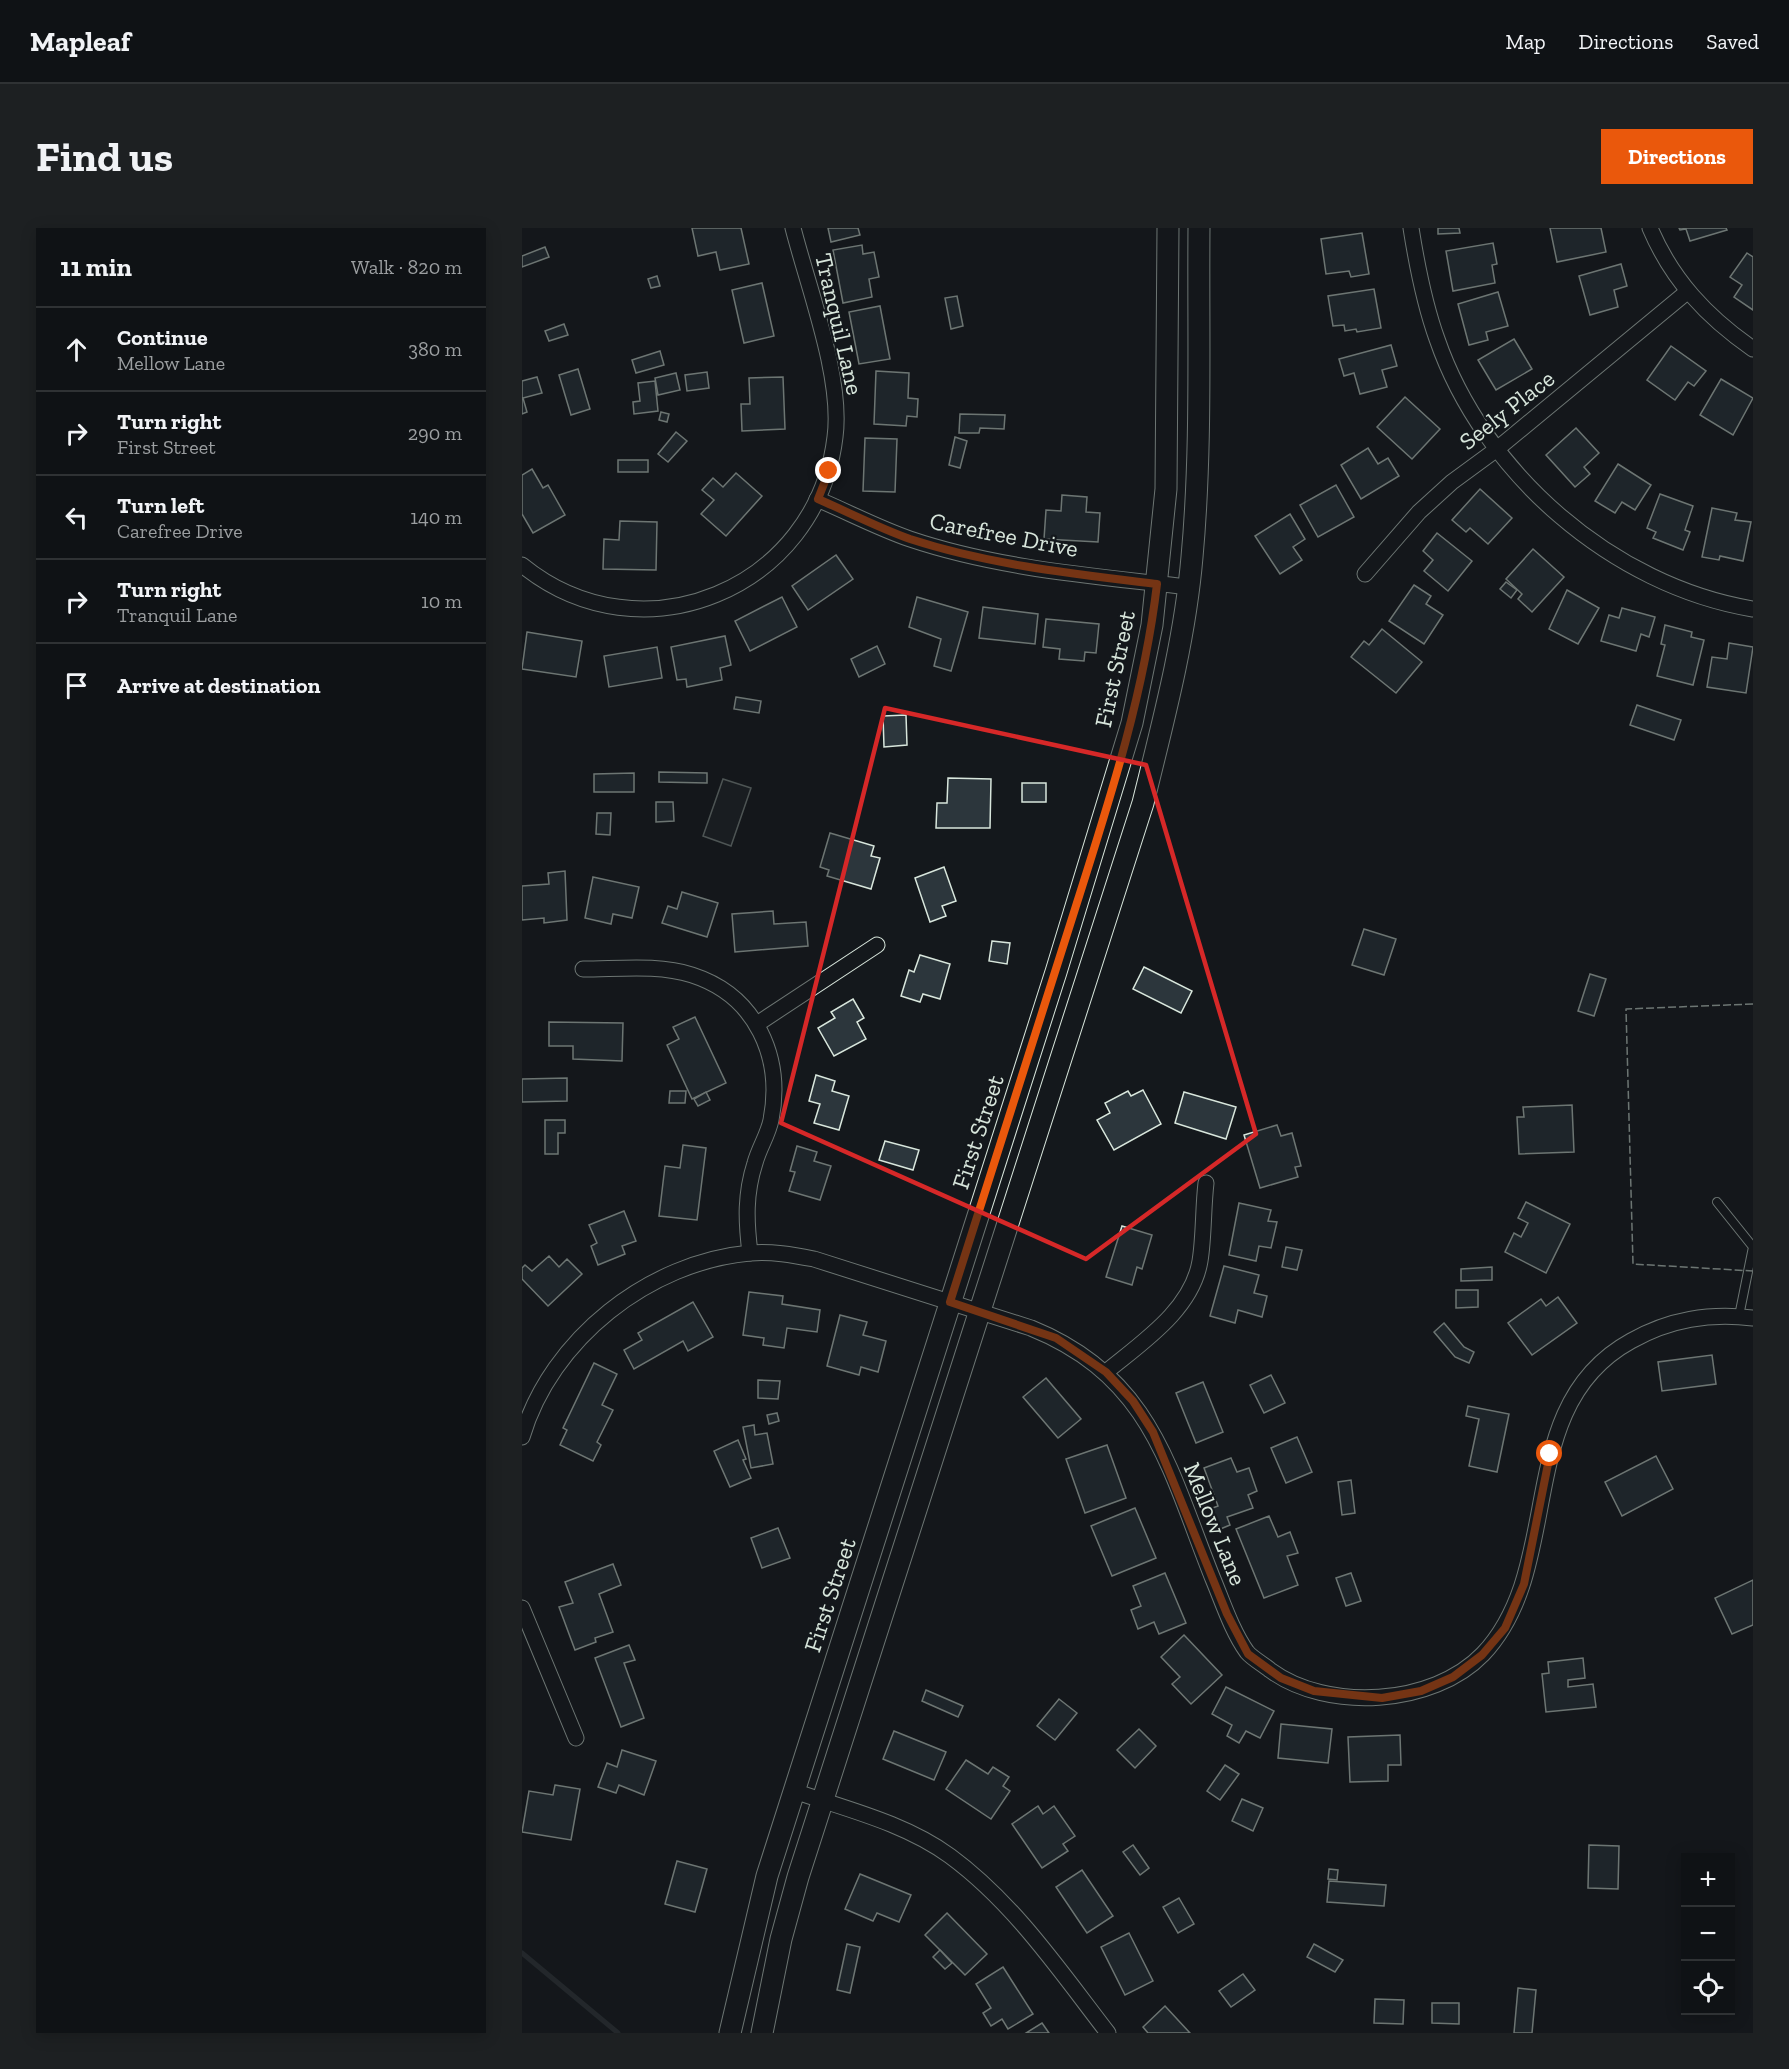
<!DOCTYPE html>
<html lang="en">
<head>
<meta charset="utf-8">
<style>
	body { margin:0; font-family:"Zilla Slab",serif; background:#1d2022; color:#f1f3f6 }
	.controls { position:absolute; right:18px; bottom:18px; display:grid; overflow:hidden; border-radius:0px; box-shadow:0 3px 15px #0003 }
	.controls button { width:54px; height:54px; display:grid; place-items:center; padding:0; border:0; border-bottom:2px solid #2f3234; background:#0f1215; color:#f1f3f6; font:30px sans-serif }
	.stop { position:absolute; width:18px; height:18px; margin:-14px; border:4px solid #ea580c; border-radius:50%; background:#fff }
	.stop.end { background:#ea580c; border-color:#fff; box-shadow:0 2px 6px #0008 }
	.list { margin:0; padding:0; list-style:none }
	h2 { display:flex; justify-content:space-between; align-items:center; height:78px; margin:0; padding:0 24px; font-size:26px }
	h2 small { font-size:20px; font-weight:400; color:#9b9ea0 }
	.list li { display:grid; grid-template-columns:39px 1fr auto; gap:18px; align-items:center; box-sizing:border-box; height:84px; padding:0 24px; border-top:2px solid #2f3234 }
	.list b { display:block; font-size:22px; white-space:nowrap }
	.list p { margin:0; font-size:20px; white-space:nowrap; color:#9b9ea0 }
	.list em { font-size:20px; font-style:normal; color:#9b9ea0 }
	.icon { flex:none; width:33px; height:33px; fill:none; stroke:currentColor; stroke-width:2; stroke-linecap:round; stroke-linejoin:round }
	.map { position:relative; flex:none; width:1231px; height:1805px; overflow:hidden; border-radius:0px }
	header { display:flex; align-items:center; gap:36px; box-sizing:border-box; height:84px; padding:0 30px; background:#0f1215; border-bottom:2px solid #2f3234 }
	header strong { font-size:28px }
	nav { display:flex; gap:33px; margin-inline-start:auto; font-size:21px }
	.intro { display:flex; align-items:center; justify-content:space-between; box-sizing:border-box; height:144px; padding:0 36px }
	h1 { margin:0; font-size:42px }
	.button { padding:15px 27px; border-radius:0px; background:#ea580c; color:#fff; font-size:21px; font-weight:700 }
	main { display:flex; gap:36px; padding:0 36px }
	aside { flex:1; background:#0f1215; border-radius:0px; box-shadow:0 3px 15px #0003 }
	.map>svg:first-child { display:block }
</style>
</head>
<body>
<header>
<strong>Mapleaf</strong>
<nav><a>Map</a><a>Directions</a><a>Saved</a></nav>
</header>
<div class="intro"><h1>Find us</h1><a class="button">Directions</a></div>
<main>
<aside>
<h2>11 min<small>Walk · 820 m</small></h2>
<ul class="list">
<li><svg class="icon" aria-label="ahead" viewBox="0 0 24 24"><path d="M12 20V5M6 11l6-6 6 6"/></svg><div><b>Continue</b><p>Mellow Lane</p></div><em>380 m</em></li>
<li><svg class="icon" aria-label="right" viewBox="0 0 24 24"><path d="M7 20v-9h11M14 6l5 5-5 5"/></svg><div><b>Turn right</b><p>First Street</p></div><em>290 m</em></li>
<li><svg class="icon" aria-label="left" viewBox="0 0 24 24"><path d="M17 20v-9H6M10 6l-5 5 5 5"/></svg><div><b>Turn left</b><p>Carefree Drive</p></div><em>140 m</em></li>
<li><svg class="icon" aria-label="right" viewBox="0 0 24 24"><path d="M7 20v-9h11M14 6l5 5-5 5"/></svg><div><b>Turn right</b><p>Tranquil Lane</p></div><em>10 m</em></li>
<li><svg class="icon" aria-label="arrive" viewBox="0 0 24 24"><path d="M6 21V4h12l-3 4 3 4H6"/></svg><div><b>Arrive at destination</b></div></li>
</ul>
</aside>
<div class="map">
<svg width="1231" height="1805" viewBox="0 0 1231 1805">
	<rect width="100%" height="100%" fill="#14181c"/>
	<!-- green -->
	<path fill="#202428" stroke="#939e99" stroke-width="1.5" d="M201,551L229,560L209,618L181,608Z"/>
	<g fill="none" stroke-linecap="round" stroke-linejoin="round">
		<!-- stream -->
		<path stroke="#363b3e" stroke-width="5" d="M0,1725L96,1805"/>
	</g>
	<!-- building -->
	<g fill="#2c363c" stroke="#d8e6dc" stroke-width="1.5">
		<path d="M170,0H219L227,36L198,42L194,24L176,28Z"/>
		<path d="M306,0H336L338,7L309,14Z"/>
		<path d="M916,0H937L938,5L916,6Z"/>
		<path d="M1028,0H1079L1084,24L1035,34Z"/>
		<path d="M1157,0H1204L1205,2L1168,13L1164,1L1158,2Z"/>
		<path d="M840,5L847,46L829,49L827,43L804,46L799,11Z"/>
		<path d="M971,15L975,36L970,37L973,55L931,63L924,23Z"/>
		<path d="M340,17L341,26L352,24L357,49L347,51L350,69L321,75L311,22Z"/>
		<path d="M23,19L27,29L0,39V28Z"/>
		<path d="M1225,25L1231,29V82L1212,69L1220,57L1208,49Z"/>
		<path d="M1099,36L1105,58L1092,62L1096,79L1068,87L1057,48Z"/>
		<path d="M135,48L138,58L129,60L126,51Z"/>
		<path d="M240,55L252,108L222,115L210,62Z"/>
		<path d="M852,61L859,100L835,104L834,101L823,103L822,97L811,98L806,68Z"/>
		<path d="M976,64L986,98L964,104L966,112L947,117L936,76Z"/>
		<path d="M435,68L441,98L429,101L423,70Z"/>
		<path d="M358,78L368,131L337,136L327,84Z"/>
		<path d="M42,96L46,107L27,113L23,103Z"/>
		<path d="M992,111L1010,141L974,162L956,132Z"/>
		<path d="M869,117L875,138L860,142L865,159L838,166L832,145L822,148L817,131Z"/>
		<path d="M1149,118L1184,143L1172,158L1166,154L1153,172L1125,152Z"/>
		<path d="M138,123L142,137L114,145L110,132Z"/>
		<path d="M56,141L68,181L49,187L37,147Z"/>
		<path d="M354,143L387,145L386,170L396,171L395,189L385,188L384,198L352,196Z"/>
		<path d="M185,144L187,160L165,163L163,147Z"/>
		<path d="M154,145L158,162L136,167L133,150Z"/>
		<path d="M15,149L20,165L1,170L5,184L0,186V153Z"/>
		<path d="M261,149L263,201L220,203L219,176H228L227,150Z"/>
		<path d="M1199,151L1231,170L1211,207L1178,187Z"/>
		<path d="M133,153L136,183L112,186L111,174L118,173L116,155Z"/>
		<path d="M883,169L918,201L890,231L855,199Z"/>
		<path d="M139,184L147,186L145,194L137,192Z"/>
		<path d="M438,186L483,187L482,201L458,200L457,205H437Z"/>
		<path d="M1054,200L1077,225L1062,239L1068,246L1053,259L1024,227Z"/>
		<path d="M154,204L165,213L146,234L136,226Z"/>
		<path d="M433,209L445,213L438,240L427,237Z"/>
		<path d="M343,210L375,211L373,264L341,263Z"/>
		<path d="M846,220L856,236L866,230L877,248L839,271L819,237Z"/>
		<rect x="96" y="232" width="30" height="12"/>
		<path d="M1096,236L1129,257L1113,282L1100,274L1093,285L1073,273Z"/>
		<path d="M10,241L21,260L26,257L43,287L11,305L0,286V247Z"/>
		<path d="M214,245L240,268L204,308L179,286L192,272L180,262L191,250L201,259Z"/>
		<path d="M814,257L832,289L796,309L778,277Z"/>
		<path d="M958,261L990,290L966,316L948,300L944,304L930,292Z"/>
		<path d="M1138,266L1171,278L1163,302L1168,304L1161,322L1131,310L1134,304L1125,300Z"/>
		<path d="M540,267L565,269L564,284L578,285L576,314L522,311L524,282L539,283Z"/>
		<path d="M1190,280L1215,285L1213,292L1229,294L1221,333L1198,328L1197,332L1180,329Z"/>
		<path d="M768,286L783,311L771,319L780,332L758,346L733,308Z"/>
		<path d="M98,293L135,294L134,342L81,341L82,311L97,312Z"/>
		<path d="M915,305L950,333L926,363L902,343L911,332L901,323Z"/>
		<path d="M1011,321L1042,349L1010,384L996,371L1000,366L984,351Z"/>
		<path d="M314,327L331,351L286,382L270,358Z"/>
		<path d="M984,354L995,362L989,370L978,361Z"/>
		<path d="M892,357L909,368L904,376L921,387L902,416L867,393Z"/>
		<path d="M1045,362L1077,380L1056,416L1027,401Z"/>
		<path d="M260,369L275,399L228,423L213,393Z"/>
		<path d="M395,369L446,384L429,443L412,438L419,411L387,399Z"/>
		<path d="M461,379L516,386L513,416L457,410Z"/>
		<path d="M1100,380L1133,389L1127,409L1119,406L1114,423L1079,413L1087,387L1097,390Z"/>
		<path d="M524,391L577,396L574,425L563,424L562,433L537,431L538,421L521,419Z"/>
		<path d="M1143,397L1170,404L1169,409L1182,412L1171,457L1135,448L1143,417L1139,416Z"/>
		<path d="M860,401L900,434L874,465L829,429L842,413L847,417Z"/>
		<path d="M5,404L60,413L54,449L0,441Z"/>
		<path d="M203,408L209,437L198,440L200,452L165,459L164,451L155,452L149,419Z"/>
		<path d="M1207,415L1231,419L1224,465L1185,459L1190,429L1205,431Z"/>
		<path d="M355,418L363,436L337,449L329,431Z"/>
		<path d="M135,419L140,450L87,459L82,428Z"/>
		<path d="M214,469L239,473L237,485L212,481Z"/>
		<path d="M1115,477L1159,492L1152,512L1108,497Z"/>
		<path d="M384,487L385,517L362,519L361,488Z"/>
		<path d="M137,544L185,545V555L137,554Z"/>
		<path d="M112,545V564H72V546Z"/>
		<path d="M426,550L469,551L468,600H414L415,575H425Z"/>
		<rect x="500" y="555" width="24" height="19"/>
		<path d="M134,574H151L152,593L134,594Z"/>
		<path d="M75,585H89L88,607L74,606Z"/>
		<path d="M308,605L352,618L349,628L358,630L349,661L305,648L307,642L298,639Z"/>
		<path d="M422,639L434,673L420,678L424,688L408,694L393,650Z"/>
		<path d="M43,643L45,692L22,695V690L0,692V658L27,656L26,645Z"/>
		<path d="M71,649L117,659L110,690L91,686L89,696L63,690Z"/>
		<path d="M160,664L196,675L185,709L140,695L146,678L155,681Z"/>
		<path d="M251,683L252,696L284,694L286,718L213,724L210,686Z"/>
		<path d="M842,701L874,711L862,747L830,737Z"/>
		<path d="M470,713L488,715L485,736L467,733Z"/>
		<path d="M398,727L428,736L418,771L401,766L398,774L379,768L387,742L392,744Z"/>
		<path d="M622,739L670,763L659,785L611,761Z"/>
		<path d="M1068,746L1084,751L1072,788L1056,783Z"/>
		<path d="M331,771L342,790L335,794L344,811L312,828L296,800L313,790L309,784Z"/>
		<path d="M173,789L204,855L170,871L145,817L157,811L151,799Z"/>
		<path d="M27,794L101,795L100,833L51,831V818H27Z"/>
		<path d="M294,847L313,853L310,863L327,868L317,902L292,895L298,876L287,873Z"/>
		<path d="M45,850V873L0,874V851Z"/>
		<path d="M621,862L639,896L592,922L575,892L588,885L583,875L606,863L609,868Z"/>
		<path d="M148,863H164L163,875H147Z"/>
		<path d="M184,864L188,872L176,878L172,871Z"/>
		<path d="M662,864L714,879L704,911L653,895Z"/>
		<path d="M1050,877L1052,924L997,926L995,889H1002L1001,879Z"/>
		<path d="M23,892H43V905H36V926H23Z"/>
		<path d="M755,897L759,908L770,905L779,938L773,939L776,949L738,960L722,907Z"/>
		<path d="M363,913L397,922L391,942L357,932Z"/>
		<path d="M161,917L184,920L175,992L137,988L143,938L158,940Z"/>
		<path d="M275,918L295,924L292,933L309,938L298,972L267,963L273,944L268,943Z"/>
		<path d="M1004,974L1048,996L1024,1045L983,1024L992,1005L999,1009L1006,995L996,990Z"/>
		<path d="M717,975L749,982L746,993L755,994L749,1020L737,1018L734,1033L707,1027Z"/>
		<path d="M102,983L114,1013L100,1018L103,1026L76,1037L69,1018L75,1015L67,997Z"/>
		<path d="M600,998L630,1007L620,1041L615,1039L610,1057L584,1049Z"/>
		<path d="M764,1019L780,1022L775,1042L760,1039Z"/>
		<path d="M27,1028L37,1039L45,1031L60,1046L26,1078L0,1051V1040L3,1037L10,1043Z"/>
		<path d="M702,1038L737,1047L732,1065L745,1068L740,1089L716,1082L713,1095L688,1088Z"/>
		<path d="M970,1039V1052L939,1053V1041Z"/>
		<path d="M934,1062H956V1079L934,1080Z"/>
		<path d="M227,1064L261,1068L260,1076L298,1082L295,1104L265,1100L262,1120L241,1117L242,1110L221,1107Z"/>
		<path d="M1036,1069L1055,1095L1010,1127L986,1095L1019,1071L1024,1078Z"/>
		<path d="M171,1074L191,1109L166,1123L161,1113L112,1141L102,1122L120,1112L116,1105Z"/>
		<path d="M318,1087L345,1094L341,1107L364,1113L356,1144L339,1139L337,1147L305,1138Z"/>
		<path d="M922,1095L942,1119L952,1124L947,1135L933,1129L912,1104Z"/>
		<path d="M1190,1127L1194,1156L1140,1163L1136,1134Z"/>
		<path d="M72,1135L95,1146L80,1177L91,1182L75,1214L79,1217L71,1233L38,1217L45,1202L41,1200Z"/>
		<path d="M749,1147L763,1175L742,1185L728,1157Z"/>
		<path d="M524,1150L559,1191L536,1210L501,1169Z"/>
		<path d="M236,1152L258,1153L256,1171L236,1170Z"/>
		<path d="M681,1154L701,1204L674,1215L654,1165Z"/>
		<path d="M946,1178L987,1186L975,1244L947,1238L957,1191L944,1188Z"/>
		<path d="M255,1185L257,1193L247,1196L245,1187Z"/>
		<path d="M232,1197L233,1207L245,1205L251,1236L229,1240L221,1199Z"/>
		<path d="M775,1209L790,1244L764,1255L749,1220Z"/>
		<path d="M216,1212L224,1231L221,1232L229,1250L208,1259L192,1223Z"/>
		<path d="M585,1217L604,1270L563,1285L544,1231Z"/>
		<path d="M1134,1228L1151,1261L1100,1288L1083,1254Z"/>
		<path d="M709,1230L715,1244L727,1240L735,1263L726,1267L731,1280L705,1289L708,1297L696,1302L688,1281L696,1278L682,1240Z"/>
		<path d="M829,1252L833,1285L820,1287L816,1254Z"/>
		<path d="M613,1280L634,1330L590,1348L569,1298Z"/>
		<path d="M747,1288L756,1309L768,1304L776,1325L765,1328L776,1357L742,1370L714,1301Z"/>
		<path d="M256,1300L268,1330L240,1340L229,1310Z"/>
		<path d="M91,1336L99,1357L77,1366L91,1404L73,1410L74,1414L53,1422L37,1379L51,1375L43,1354Z"/>
		<path d="M643,1345L664,1395L637,1406L632,1394L616,1401L609,1382L619,1378L611,1358Z"/>
		<path d="M829,1345L839,1373L824,1378L814,1350Z"/>
		<path d="M1231,1352V1397L1210,1406L1193,1370Z"/>
		<path d="M662,1407L700,1447L669,1476L650,1456L658,1449L639,1429Z"/>
		<path d="M107,1417L113,1432L102,1435L122,1490L99,1499L73,1430Z"/>
		<path d="M1061,1430L1063,1450L1046,1452V1459L1071,1456L1074,1479L1024,1484L1020,1446L1027,1445L1026,1434Z"/>
		<path d="M704,1459L752,1483L738,1510L724,1503L717,1515L705,1508L710,1497L690,1486Z"/>
		<path d="M404,1462L441,1478L436,1489L400,1473Z"/>
		<path d="M537,1471L555,1485L533,1512L515,1498Z"/>
		<path d="M759,1496L810,1501L806,1535L756,1530Z"/>
		<path d="M617,1501L634,1518L613,1540L595,1522Z"/>
		<path d="M372,1503L424,1524L412,1552L361,1531Z"/>
		<path d="M878,1507L879,1537H866V1553L828,1554L826,1509Z"/>
		<path d="M100,1522L134,1533L122,1567L97,1557L94,1565L76,1559L85,1535L95,1539Z"/>
		<path d="M444,1532L466,1546L471,1539L487,1549L481,1558L488,1563L469,1591L424,1561Z"/>
		<path d="M703,1537L717,1546L698,1572L685,1563Z"/>
		<path d="M33,1557L58,1561L49,1612L0,1604L7,1563L31,1567Z"/>
		<path d="M720,1571L741,1580L731,1603L710,1593Z"/>
		<path d="M516,1578L521,1586L532,1578L553,1608L541,1616L546,1623L520,1640L490,1596Z"/>
		<path d="M611,1617L627,1640L618,1647L601,1624Z"/>
		<path d="M1067,1617L1097,1618L1096,1661L1066,1660Z"/>
		<path d="M155,1633L185,1641L173,1684L143,1676Z"/>
		<path d="M807,1641L816,1642L815,1652L806,1651Z"/>
		<path d="M560,1642L591,1688L565,1705L534,1659Z"/>
		<path d="M338,1646L389,1667L377,1694L355,1685L351,1693L323,1681Z"/>
		<path d="M807,1653L864,1657L862,1678L805,1674Z"/>
		<path d="M657,1670L672,1696L656,1705L641,1679Z"/>
		<path d="M425,1685L465,1726L443,1747L403,1707Z"/>
		<path d="M607,1705L631,1753L603,1767L579,1719Z"/>
		<path d="M325,1716L338,1719L328,1765L315,1762Z"/>
		<path d="M792,1716L821,1732L813,1744L785,1729Z"/>
		<path d="M418,1722L430,1735L423,1741L411,1729Z"/>
		<path d="M481,1739L511,1786L486,1801L480,1791L469,1798L461,1785L469,1780L454,1756Z"/>
		<path d="M721,1746L733,1762L709,1779L697,1763Z"/>
		<path d="M996,1760L1014,1762L1010,1805H992Z"/>
		<path d="M853,1771L882,1772L881,1796L852,1795Z"/>
		<path d="M910,1775H937V1796L910,1795Z"/>
		<path d="M643,1778L668,1805H626L621,1799Z"/>
		<path d="M520,1795L527,1805H504Z"/>
	</g>
	<g fill="none" stroke-linecap="round" stroke-linejoin="round">
		<!-- service casing -->
		<g stroke="#d8e6dc" stroke-width="10">
			<path id="service" d="M1195,974L1231,1019L1217,1088"/>
		</g>
		<!-- minor casing -->
		<g stroke="#d8e6dc" stroke-width="17">
			<g id="minor">
				<path d="M889,0C895,38 902,75 915,111C961,245 1091,358 1231,381"/>
				<path d="M1128,0C1150,52 1185,89 1231,121"/>
				<path d="M295,271C326,284 356,300 388,311C477,341 573,348 666,359"/>
				<path d="M0,337C119,434 295,361 313,209C321,150 286,59 271,0"/>
				<path d="M843,346L897,284L930,254L975,221L1165,64"/>
				<path d="M61,741C96,741 137,736 170,747C235,768 261,830 249,892C246,907 237,920 233,935C223,966 224,993 228,1025"/>
				<path d="M235,796L355,717"/>
				<path d="M584,1144C619,1115 670,1082 678,1033C682,1009 681,980 684,955"/>
				<path d="M0,1209C29,1111 127,1034 228,1025C249,1023 271,1027 292,1031L509,1100C630,1149 647,1241 691,1351C701,1375 710,1403 725,1424C731,1431 741,1436 748,1442C805,1484 911,1478 961,1426C1045,1337 989,1179 1109,1113C1148,1091 1187,1085 1231,1090"/>
				<path d="M0,1380L54,1510"/>
				<path d="M272,1563C324,1581 383,1595 428,1628C492,1675 538,1743 586,1805"/>
			</g>
		</g>
		<!-- secondary casing -->
		<g stroke="#d8e6dc" stroke-width="23">
			<g id="secondary">
				<path d="M208,1805L245,1648L534,744L610,495L630,397L644,261L646,0"/>
				<path d="M240,1805L259,1711L276,1649L621,575C641,494 663,412 670,329C680,220 676,109 677,0"/>
			</g>
		</g>
		<!-- service -->
		<use href="#service" stroke="#14181c" stroke-width="8"/>
		<!-- minor -->
		<use href="#minor" stroke="#14181c" stroke-width="15"/>
		<!-- secondary -->
		<use href="#secondary" stroke="#14181c" stroke-width="21"/>
		<!-- fence -->
		<path stroke="#d8e6dc" stroke-width="1.5" stroke-dasharray="8 3" stroke-linecap="butt" d="M1231,776L1104,781L1111,1036L1231,1043"/>
	</g>
	<g fill="none" stroke-linecap="round" stroke-linejoin="round">
		<!-- route -->
		<path stroke="#ea580c" stroke-width="8" d="M307,243L296,271C326,284 357,300 388,311C468,337 552,346 635,356C622,467 587,574 553,681C512,812 470,943 428,1074L534,1110L584,1144L611,1173L631,1204L705,1386L726,1426L759,1450L792,1463L860,1470L899,1463L931,1449L960,1427L983,1400L1002,1356L1028,1226"/>
	</g>
	<!-- marked area -->
	<path d="M0 0H1231V1805H0ZM363,480L624,537L734,906L564,1031L259,895Z" fill="#14181c" fill-opacity=".55" fill-rule="evenodd"/>
	<path fill="none" stroke="#d62828" stroke-width="4.5" stroke-linejoin="round" d="M363,480L624,537L734,906L564,1031L259,895Z"/>
	<g text-anchor="middle" stroke-width="4.5" stroke-linejoin="round" paint-order="stroke">
		<!-- street labels -->
		<g font-size="24" fill="#d8e6dc" stroke="#14181c">
			<text transform="translate(317 96) rotate(77)" y="8">Tranquil Lane</text>
			<text transform="translate(985 182) rotate(-38)" y="8">Seely Place</text>
			<text transform="translate(482 307) rotate(11)" y="8">Carefree Drive</text>
			<text transform="translate(593 441) rotate(-78)" y="8">First Street</text>
			<text transform="translate(456 904) rotate(-72)" y="8">First Street</text>
			<text transform="translate(693 1296) rotate(68)" y="8">Mellow Lane</text>
			<text transform="translate(308 1367) rotate(-72)" y="8">First Street</text>
		</g>
	</g>
</svg>
<div class="controls">
<button>+</button>
<button>−</button>
<button><svg class="icon" aria-label="locate" viewBox="0 0 24 24"><circle cx="12" cy="12" r="6"/><path d="M12 2v4M12 18v4M2 12h4M18 12h4"/></svg></button>
</div>
<div class="stop" style="left:1028px;top:1226px"></div>
<div class="stop end" style="left:307px;top:243px"></div>
</div>
</main>
</body>
</html>
